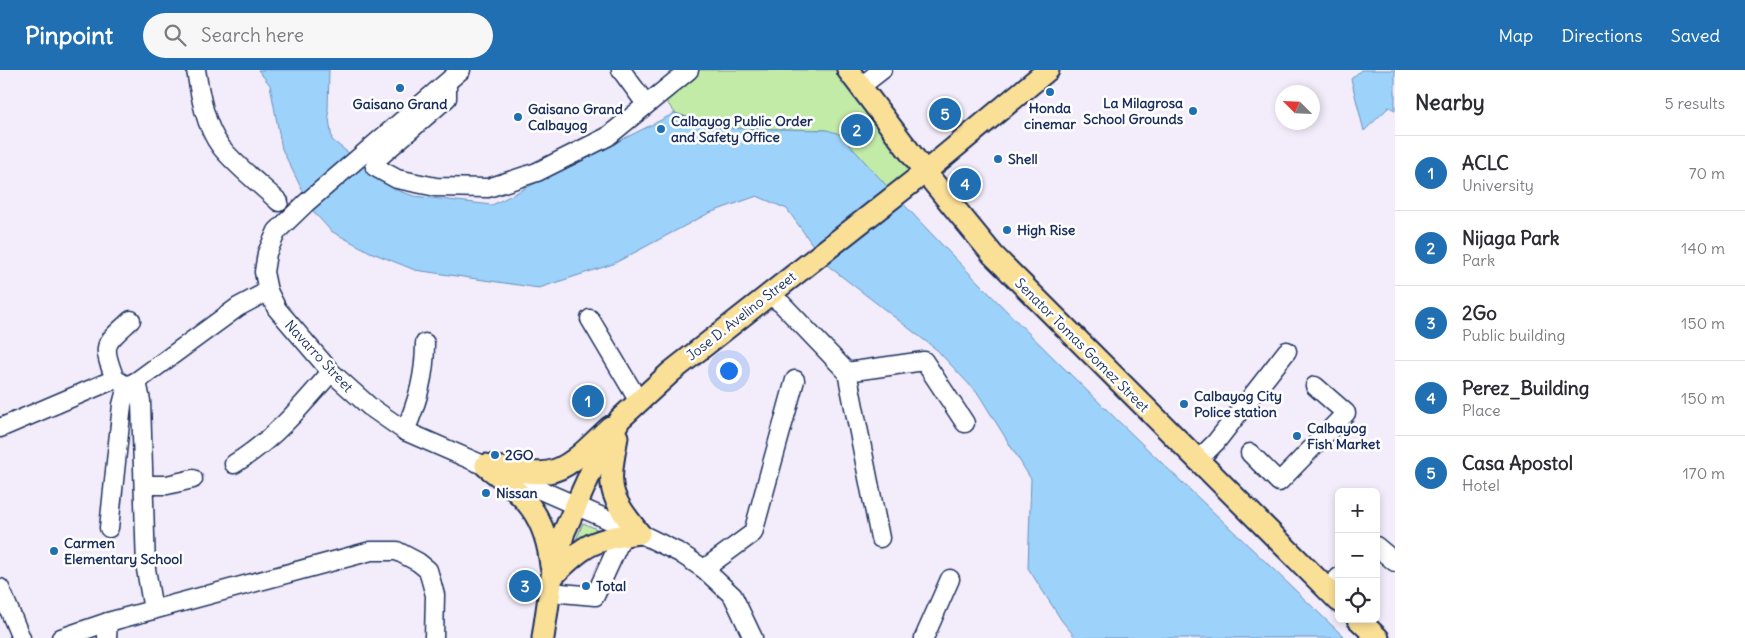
<!DOCTYPE html>
<html lang="en">
<head>
<meta charset="utf-8">
<style>
	body { margin:0; font-family:Delius,sans-serif; background:#f7f7f7; color:#2b2b33 }
	.controls { position:absolute; right:15px; bottom:15px; display:grid; overflow:hidden; border-radius:8px; box-shadow:0 2px 8px #0003 }
	.controls button { width:45px; height:45px; display:grid; place-items:center; padding:0; border:0; border-bottom:1px solid #e1e1e2; background:#fff; color:#2b2b33; font:25px sans-serif }
	.compass { position:absolute; left:1275px; top:15px; width:45px; height:45px; border-radius:50%; background:#fff; box-shadow:0 2px 8px #0003; rotate:294deg }
	.you { position:absolute; left:728px; top:300px; width:18px; height:18px; margin:-12px; border:4px solid #fff; border-radius:50%; background:#1a73e8; box-shadow:0 0 0 8px #1a73e833 }
	.badge { display:grid; place-items:center; width:32px; height:32px; border-radius:50%; background:#1f6fb2; color:#fff; font-size:16px; font-weight:700 }
	.pin { position:absolute; translate:-50% -50%; border:2px solid #fff; box-shadow:0 1px 5px #0006 }
	.list { margin:0; padding:0; list-style:none }
	h2 { display:flex; justify-content:space-between; align-items:center; height:65px; margin:0; padding:0 20px; font-size:21px }
	h2 small { font-size:16px; font-weight:400; color:#7c7c81 }
	.list li { display:grid; grid-template-columns:32px 1fr auto; gap:15px; align-items:center; box-sizing:border-box; height:75px; padding:0 20px; border-top:1px solid #e1e1e2 }
	.list b { display:block; font-size:19px; white-space:nowrap }
	.list p { margin:0; font-size:16px; white-space:nowrap; color:#7c7c81 }
	.list em { font-size:16px; font-style:normal; color:#7c7c81 }
	.icon { flex:none; width:28px; height:28px; fill:none; stroke:currentColor; stroke-width:2; stroke-linecap:round; stroke-linejoin:round }
	.map { position:relative; flex:none; width:1395px; height:568px; overflow:hidden }
	header { display:flex; align-items:center; gap:30px; box-sizing:border-box; height:70px; padding:0 25px; background:#1f6fb2; color:#fff }
	header strong { font-size:24px }
	nav { display:flex; gap:28px; margin-inline-start:auto; font-size:18px }
	.search { width:350px; height:45px; background:#f7f7f7; display:flex; align-items:center; gap:12px; box-sizing:border-box; padding:0 18px; border-radius:28px; color:#7c7c81; font-size:19px }
	main { display:flex }
	aside { flex:1; background:#fff }
	.map>svg:first-child { display:block }
</style>
</head>
<body>
<header>
<strong>Pinpoint</strong>
<div class="search"><svg class="icon" aria-label="search" viewBox="0 0 24 24"><circle cx="10" cy="10" r="6"/><path d="M15 15l6 6"/></svg>Search here</div>
<nav><a>Map</a><a>Directions</a><a>Saved</a></nav>
</header>
<main>
<div class="map">
<svg width="1395" height="568" viewBox="0 0 1395 568">
	<rect width="100%" height="100%" fill="#f3ecfa"/>
	<filter id="ink" filterUnits="userSpaceOnUse"><feTurbulence type="fractalNoise" baseFrequency=".02" numOctaves="2"/><feDisplacementMap in="SourceGraphic" scale="10" xChannelSelector="R" yChannelSelector="G"/><feConvolveMatrix kernelMatrix="1 2 1 2 8 2 1 2 1" color-interpolation-filters="sRGB"/></filter>
	<g filter="url(#ink)">
		<!-- green -->
		<g fill="#c2eba7" stroke="#6e8d82">
			<path d="M700,0H839L914,99L890,120L827,60L721,58L675,43L663,27Z"/>
			<path d="M583,453L599,460L586,465L574,475Z"/>
		</g>
		<!-- water -->
		<g fill="#9dd2fb" stroke="#6991bc">
			<path d="M258,0H329L328,41L332,70L396,120L414,126L492,135L675,43L704,55L721,58L827,60L840,64C997,242 1174,403 1345,568H1076L1062,551L1028,498L1031,409L979,325L937,280L827,195L787,139L757,126L709,143L613,194L539,218L415,200L370,182L331,161L312,140L282,79L270,15Z"/>
			<path d="M1361,0H1395V40L1389,37L1364,61L1351,9Z"/>
		</g>
		<g fill="none" stroke-linecap="round" stroke-linejoin="round">
			<!-- minor casing -->
			<g stroke="#1b2f5e" stroke-width="21">
				<g id="minor">
					<path d="M196,0C200,25 205,56 221,77C236,96 261,115 279,132"/>
					<path d="M461,0L306,133L277,161L267,183L264,202L268,221L277,239L331,302L369,336L405,361L639,463L680,483L704,499L733,526L753,568"/>
					<path d="M621,0L646,34"/>
					<path d="M447,15V28L377,89L375,97L397,109L436,117L488,118L537,102L607,67L689,0"/>
					<path d="M860,17L882,0"/>
					<path d="M768,224L782,234L847,302L880,468"/>
					<path d="M590,249L638,330"/>
					<path d="M847,302L924,291L965,353"/>
					<path d="M115,309L127,316L137,311L238,237L268,221"/>
					<path d="M137,311L141,331L146,499L153,540"/>
					<path d="M0,358L115,309C101,273 104,275 131,250"/>
					<path d="M405,361C418,331 425,305 425,273"/>
					<path d="M1250,383L1279,412L1346,343L1315,316"/>
					<path d="M1197,391L1216,372L1287,281"/>
					<path d="M234,394C273,370 301,337 331,302"/>
					<path d="M144,415H167L193,409"/>
					<path d="M109,458L122,335L127,316"/>
					<path d="M1376,476L1395,492"/>
					<path d="M704,499L753,463L795,310"/>
					<path d="M0,518L21,568"/>
					<path d="M1327,519L1339,507"/>
					<path d="M550,522L595,526L623,465"/>
					<path d="M61,568L108,552"/>
					<path d="M107,568L108,552L371,481H397L418,492L428,500L435,525L434,568"/>
					<path d="M924,568L950,509"/>
				</g>
			</g>
			<!-- major casing -->
			<g stroke="#1b2f5e" stroke-width="25">
				<g id="major">
					<path d="M848,0L925,102L993,185L1339,531"/>
					<path d="M617,367C608,417 607,423 639,463"/>
					<path d="M486,395C505,398 528,405 548,402C571,399 593,372 610,357"/>
					<path d="M486,396C525,425 546,446 551,496"/>
					<path d="M553,506C584,474 595,469 639,463"/>
					<path d="M1358,549L1378,568"/>
					<path d="M543,568L552,506L564,462L595,393L620,349L671,302L925,102L1048,0"/>
				</g>
			</g>
			<!-- minor -->
			<use href="#minor" stroke="#fff" stroke-width="18"/>
			<!-- major -->
			<use href="#major" stroke="#fadf96" stroke-width="21"/>
		</g>
	</g>
	<!-- markers -->
	<g fill="#1f6fb2" stroke="#fff" stroke-width="2">
		<circle cx="400" cy="18" r="5"/>
		<circle cx="1050" cy="22" r="5"/>
		<circle cx="1193" cy="41" r="5"/>
		<circle cx="518" cy="47" r="5"/>
		<circle cx="661" cy="59" r="5"/>
		<circle cx="998" cy="89" r="5"/>
		<circle cx="1007" cy="160" r="5"/>
		<circle cx="1184" cy="334" r="5"/>
		<circle cx="1297" cy="366" r="5"/>
		<circle cx="495" cy="385" r="5"/>
		<circle cx="486" cy="423" r="5"/>
		<circle cx="54" cy="481" r="5"/>
		<circle cx="586" cy="516" r="5"/>
	</g>
	<g text-anchor="middle" stroke-width="5" stroke-linejoin="round" paint-order="stroke">
		<!-- poi labels -->
		<g font-size="14" font-weight="bold" fill="#1b2f5e" stroke="#fff" text-anchor="start">
			<text x="1183" y="38" text-anchor="end">La Milagrosa<tspan x="1183" dy="16">School Grounds</tspan></text>
			<text x="400" y="39" text-anchor="middle">Gaisano Grand</text>
			<text x="1050" y="43" text-anchor="middle">Honda<tspan x="1050" dy="16">cinemar</tspan></text>
			<text x="528" y="44">Gaisano Grand<tspan x="528" dy="16">Calbayog</tspan></text>
			<text x="671" y="56">Calbayog Public Order<tspan x="671" dy="16">and Safety Office</tspan></text>
			<text x="1008" y="94">Shell</text>
			<text x="1017" y="165">High Rise</text>
			<text x="1194" y="331">Calbayog City<tspan x="1194" dy="16">Police station</tspan></text>
			<text x="1307" y="363">Calbayog<tspan x="1307" dy="16">Fish Market</tspan></text>
			<text x="505" y="390">2GO</text>
			<text x="496" y="428">Nissan</text>
			<text x="64" y="478">Carmen<tspan x="64" dy="16">Elementary School</tspan></text>
			<text x="596" y="521">Total</text>
		</g>
		<!-- street labels -->
		<g font-size="14" fill="#1b2f5e" stroke="#fff">
			<text transform="translate(741 246) rotate(-38)" y="5">Jose D. Avelino Street</text>
			<text transform="translate(1082 275) rotate(45)" y="5">Senator Tomas Gomez Street</text>
			<text transform="translate(319 286) rotate(47)" y="5">Navarro Street</text>
		</g>
	</g>
</svg>
<div class="controls">
<button>+</button>
<button>−</button>
<button><svg class="icon" aria-label="locate" viewBox="0 0 24 24"><circle cx="12" cy="12" r="6"/><path d="M12 2v4M12 18v4M2 12h4M18 12h4"/></svg></button>
</div>
<svg class="compass" viewBox="-18 -18 36 36"><path d="M0-13l5 13h-10z" fill="#e53935"/><path d="M0 13l5-13h-10z" fill="#7c7c81"/></svg>
<div class="you"></div>
<div class="pin badge" style="left:588px;top:331px">1</div>
<div class="pin badge" style="left:857px;top:60px">2</div>
<div class="pin badge" style="left:525px;top:516px">3</div>
<div class="pin badge" style="left:965px;top:114px">4</div>
<div class="pin badge" style="left:945px;top:44px">5</div>
</div>
<aside>
<h2>Nearby<small>5 results</small></h2>
<ul class="list">
<li><span class="badge">1</span><div><b>ACLC</b><p>University</p></div><em>70 m</em></li>
<li><span class="badge">2</span><div><b>Nijaga Park</b><p>Park</p></div><em>140 m</em></li>
<li><span class="badge">3</span><div><b>2Go</b><p>Public building</p></div><em>150 m</em></li>
<li><span class="badge">4</span><div><b>Perez_Building</b><p>Place</p></div><em>150 m</em></li>
<li><span class="badge">5</span><div><b>Casa Apostol</b><p>Hotel</p></div><em>170 m</em></li>
</ul>
</aside>
</main>
</body>
</html>
